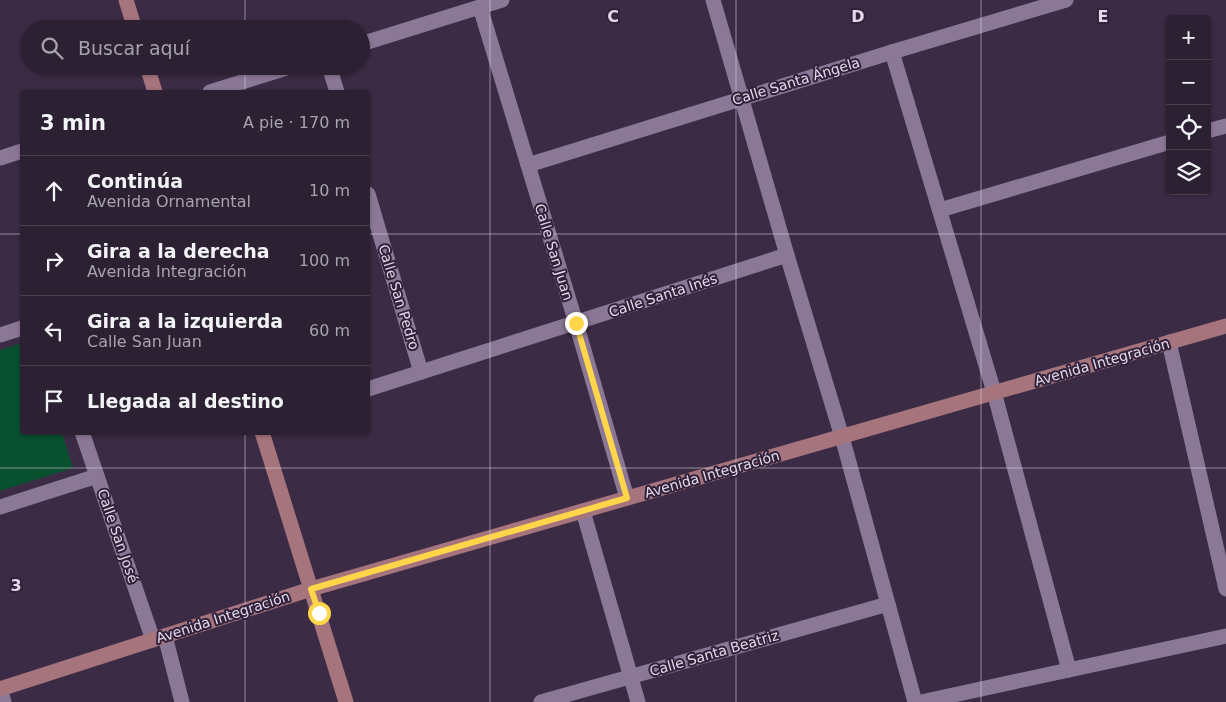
<!DOCTYPE html>
<html lang="es">
<head>
<meta charset="utf-8">
<style>
	body { margin:0; font-family:"DejaVu Sans",sans-serif; background:#382d3f; color:#f1f3f6 }
	.controls { position:absolute; right:15px; top:15px; display:grid; overflow:hidden; border-radius:5px; box-shadow:0 1px 4px #0004 }
	.controls button { width:45px; height:45px; display:grid; place-items:center; padding:0; border:0; border-bottom:1px solid #483e4e; background:#2c2033; color:#f1f3f6; font:25px sans-serif }
	.stop { position:absolute; width:15px; height:15px; margin:-11px; border:4px solid #ffd54a; border-radius:50%; background:#fff }
	.stop.end { background:#ffd54a; border-color:#fff; box-shadow:0 1px 5px #0008 }
	.list { margin:0; padding:0; list-style:none }
	h2 { display:flex; justify-content:space-between; align-items:center; height:65px; margin:0; padding:0 20px; font-size:21px }
	h2 small { font-size:16px; font-weight:400; color:#a6a3ac }
	.list li { display:grid; grid-template-columns:32px 1fr auto; gap:15px; align-items:center; box-sizing:border-box; height:70px; padding:0 20px; border-top:1px solid #483e4e }
	.list b { display:block; font-size:19px; white-space:nowrap }
	.list p { margin:0; font-size:16px; white-space:nowrap; color:#a6a3ac }
	.list em { font-size:16px; font-style:normal; color:#a6a3ac }
	.icon { flex:none; width:28px; height:28px; fill:none; stroke:currentColor; stroke-width:2; stroke-linecap:round; stroke-linejoin:round }
	.map { position:relative; flex:none; width:1226px; height:702px; overflow:hidden }
	.search { position:absolute; background:#2c2033; box-shadow:0 1px 4px #0004; left:20px; top:20px; width:350px; height:55px; display:flex; align-items:center; gap:12px; box-sizing:border-box; padding:0 18px; border-radius:28px; color:#a6a3ac; font-size:19px }
	.panel { position:absolute; background:#2c2033; box-shadow:0 1px 4px #0004; left:20px; top:90px; width:350px; height:345px; border-radius:5px }
	.map>svg:first-child { display:block }
</style>
</head>
<body>
<div class="map">
<svg width="1226" height="702" viewBox="0 0 1226 702">
	<rect width="100%" height="100%" fill="#3b2b44"/>
	<!-- green -->
	<path fill="#08502f" d="M22,343V432L62,433L73,468L0,491V350Z"/>
	<g fill="none" stroke-linecap="round" stroke-linejoin="round">
		<!-- street -->
		<g stroke="#8b7896" stroke-width="15">
			<path d="M713,0L787,255L842,437L915,702"/>
			<path d="M480,7L576,323L627,498"/>
			<path d="M361,44L502,0"/>
			<path d="M892,52L994,392L1069,670"/>
			<path d="M329,66L337,92"/>
			<path d="M210,92L293,66"/>
			<path d="M1207,131L1226,126"/>
			<path d="M0,158L22,151"/>
			<path d="M528,165L892,52L1066,0"/>
			<path d="M368,194L421,372"/>
			<path d="M940,210L1170,142"/>
			<path d="M0,335L22,328"/>
			<path d="M1169,342L1226,589"/>
			<path d="M368,389L787,255"/>
			<path d="M82,432L153,640"/>
			<path d="M0,507L97,476"/>
			<path d="M583,511L638,702"/>
			<path d="M165,636L182,702"/>
			<path d="M0,689L4,702"/>
			<path d="M541,702L888,604"/>
			<path d="M921,702L1226,636"/>
		</g>
		<!-- secondary -->
		<g stroke="#a5747d" stroke-width="15">
			<path d="M126,0L135,29"/>
			<path d="M147,66L155,92"/>
			<path d="M262,432L346,702"/>
			<path d="M0,689L311,589L1226,326"/>
		</g>
	</g>
	<g fill="none" stroke-linecap="round" stroke-linejoin="round">
		<!-- route -->
		<path stroke="#ffd54a" stroke-width="6" d="M319,613L311,589L627,498L576,323"/>
	</g>
	<!-- grid -->
	<path fill="none" stroke="#e3d9ea" stroke-width="1" stroke-opacity="0.55" d="M245,0V29M490,0V702M736,0V702M981,0V702M245,66V92M0,234H22M368,234H1226M245,432V702M0,468H1226"/>
	<g text-anchor="middle" stroke-width="4" stroke-linejoin="round" paint-order="stroke">
		<!-- street labels -->
		<g font-size="14" fill="#e3d9ea" stroke="#31213a">
			<text transform="translate(796 81) rotate(-17)" y="5">Calle Santa Ángela</text>
			<text transform="translate(554 252) rotate(73)" y="5">Calle San Juan</text>
			<text transform="translate(663 295) rotate(-18)" y="5">Calle Santa Inés</text>
			<text transform="translate(399 297) rotate(73)" y="5">Calle San Pedro</text>
			<text transform="translate(1102 362) rotate(-16)" y="5">Avenida Integración</text>
			<text transform="translate(712 474) rotate(-16)" y="5">Avenida Integración</text>
			<text transform="translate(118 536) rotate(71)" y="5">Calle San José</text>
			<text transform="translate(223 617) rotate(-18)" y="5">Avenida Integración</text>
			<text transform="translate(714 653) rotate(-16)" y="5">Calle Santa Beatriz</text>
		</g>
	</g>
	<g font-size="16" text-anchor="middle" font-weight="bold" fill="#e3d9ea" stroke="#31213a" stroke-width="4" stroke-linejoin="round" paint-order="stroke">
		<text x="613" y="22">C</text>
		<text x="858" y="22">D</text>
		<text x="1103" y="22">E</text>
		<text x="16" y="591">3</text>
	</g>
</svg>
<div class="controls">
<button>+</button>
<button>−</button>
<button><svg class="icon" aria-label="locate" viewBox="0 0 24 24"><circle cx="12" cy="12" r="6"/><path d="M12 2v4M12 18v4M2 12h4M18 12h4"/></svg></button>
<button><svg class="icon" aria-label="layers" viewBox="0 0 24 24"><path d="M12 4l9 5-9 5-9-5zM3 14l9 5 9-5"/></svg></button>
</div>
<div class="stop" style="left:319px;top:613px"></div>
<div class="stop end" style="left:576px;top:323px"></div>
<div class="search"><svg class="icon" aria-label="search" viewBox="0 0 24 24"><circle cx="10" cy="10" r="6"/><path d="M15 15l6 6"/></svg>Buscar aquí</div>
<section class="panel">
<h2>3 min<small>A pie · 170 m</small></h2>
<ul class="list">
<li><svg class="icon" aria-label="ahead" viewBox="0 0 24 24"><path d="M12 20V5M6 11l6-6 6 6"/></svg><div><b>Continúa</b><p>Avenida Ornamental</p></div><em>10 m</em></li>
<li><svg class="icon" aria-label="right" viewBox="0 0 24 24"><path d="M7 20v-9h11M14 6l5 5-5 5"/></svg><div><b>Gira a la derecha</b><p>Avenida Integración</p></div><em>100 m</em></li>
<li><svg class="icon" aria-label="left" viewBox="0 0 24 24"><path d="M17 20v-9H6M10 6l-5 5 5 5"/></svg><div><b>Gira a la izquierda</b><p>Calle San Juan</p></div><em>60 m</em></li>
<li><svg class="icon" aria-label="arrive" viewBox="0 0 24 24"><path d="M6 21V4h12l-3 4 3 4H6"/></svg><div><b>Llegada al destino</b></div></li>
</ul>
</section>
</div>
</body>
</html>
